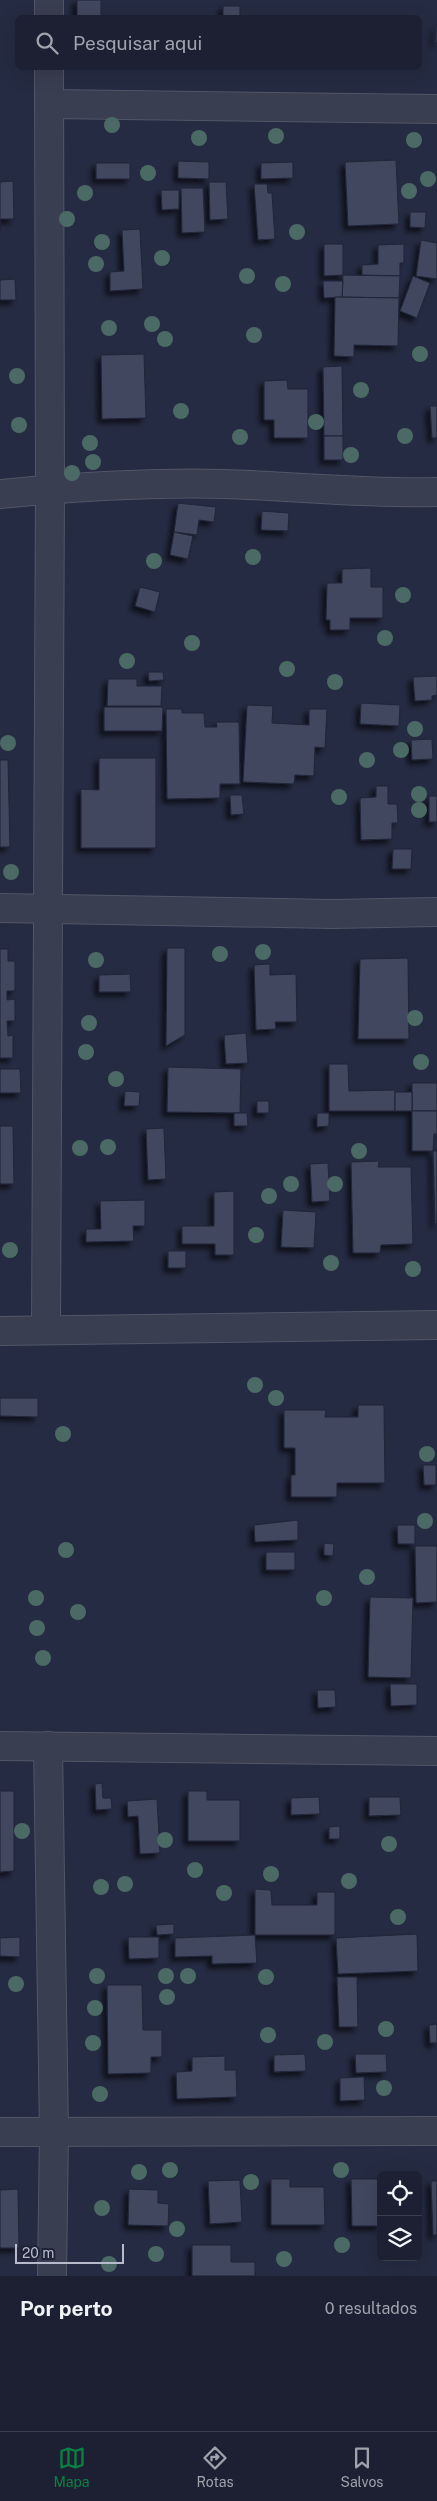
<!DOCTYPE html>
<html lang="pt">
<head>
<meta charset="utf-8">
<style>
	body { margin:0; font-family:"Public Sans",sans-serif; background:#292d3e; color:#f1f3f6 }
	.controls { position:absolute; right:15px; bottom:15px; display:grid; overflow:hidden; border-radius:8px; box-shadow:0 5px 20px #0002 }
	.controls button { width:45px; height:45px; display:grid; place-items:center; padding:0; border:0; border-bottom:1px solid #3a3e4d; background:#1c2032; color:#f1f3f6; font:25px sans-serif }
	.scale { position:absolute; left:15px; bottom:12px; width:109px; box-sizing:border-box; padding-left:5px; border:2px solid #b6bacb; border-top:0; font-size:14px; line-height:18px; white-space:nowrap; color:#b6bacb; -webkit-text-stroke:4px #1e2337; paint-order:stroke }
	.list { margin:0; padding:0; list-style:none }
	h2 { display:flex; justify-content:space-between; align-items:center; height:65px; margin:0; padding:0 20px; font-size:21px }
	h2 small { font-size:16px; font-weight:400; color:#a0a3ac }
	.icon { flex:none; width:28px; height:28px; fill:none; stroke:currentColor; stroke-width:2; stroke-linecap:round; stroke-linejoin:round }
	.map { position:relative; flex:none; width:437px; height:2276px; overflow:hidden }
	.search { position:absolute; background:#1c2032; box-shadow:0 5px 20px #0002; left:15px; right:15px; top:15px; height:55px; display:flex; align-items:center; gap:12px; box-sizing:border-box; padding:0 18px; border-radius:8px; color:#a0a3ac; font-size:19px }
	.sheet { height:155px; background:#1c2032 }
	nav { display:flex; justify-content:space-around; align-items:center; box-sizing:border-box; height:70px; border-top:1px solid #3a3e4d; background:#1c2032; font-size:14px; color:#a0a3ac }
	nav a { display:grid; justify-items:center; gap:2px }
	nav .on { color:#0b8043 }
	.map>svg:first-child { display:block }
</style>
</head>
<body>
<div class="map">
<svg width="437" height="2276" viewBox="0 0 437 2276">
	<defs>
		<filter id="shadow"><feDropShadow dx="-4.5" dy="4.5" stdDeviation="2.5" flood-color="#0009"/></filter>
	</defs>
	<rect width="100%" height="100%" fill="#252b42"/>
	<!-- building -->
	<g fill="#3f465f" stroke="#202538" filter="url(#shadow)">
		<rect x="77" y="0" width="24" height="18"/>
		<rect x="223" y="6" width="17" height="12"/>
		<path d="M436,25H437V43H435Z"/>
		<path d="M396,160L399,224L348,226L345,162Z"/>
		<path d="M178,161L209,162V179L178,178Z"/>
		<path d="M293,162V178L261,179V163Z"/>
		<rect x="96" y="163" width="34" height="16"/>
		<path d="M13,181L14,219H0V231V182Z"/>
		<path d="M209,182H226L228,219L210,220Z"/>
		<path d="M254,184H267L268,193H272L275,239L258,240Z"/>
		<path d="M181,188H203L205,232L182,233Z"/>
		<path d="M161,190H179V209L162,210Z"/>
		<path d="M410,212H426L425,228L410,227Z"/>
		<path d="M140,229L143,289L110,291V272L124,271L122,230Z"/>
		<path d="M421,240L437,243V279L416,276Z"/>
		<path d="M324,244H343V275L324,276Z"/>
		<path d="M404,244V263H400V276L362,275V265L378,264V245Z"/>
		<path d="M343,275L400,276L399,298L342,297Z"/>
		<path d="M413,276L430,283L417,318L400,311Z"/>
		<path d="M15,279L16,300H0V280Z"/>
		<path d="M323,281H343L342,297L324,298Z"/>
		<path d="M335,297L399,298L398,346L354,345V357L334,356Z"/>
		<path d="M144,354L146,418L102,419L101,355Z"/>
		<path d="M342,366L343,436H324L323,367Z"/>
		<path d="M287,380L288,389H308V438H274V420H264V381Z"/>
		<path d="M430,406H437V438H432Z"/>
		<rect x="324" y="436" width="19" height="24"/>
		<path d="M178,503L216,507L214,522L199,520L197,535L174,532Z"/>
		<path d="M262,511L289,513L288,531L261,530Z"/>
		<path d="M174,532L193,536L188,559L170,555Z"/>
		<path d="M371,568V587H383V618H350V630H330V620H326L327,583H342V569Z"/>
		<path d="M140,587L160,592L155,612L135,606Z"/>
		<path d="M148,672H163L164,680L149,681Z"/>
		<path d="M437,676V695L432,696V700L415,701L413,677Z"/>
		<path d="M108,679H137V686H162L161,706H107Z"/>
		<path d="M361,703L400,705L399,726L360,724Z"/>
		<path d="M247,705L273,706L272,723L309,725V709H327L325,748L315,747L314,776L295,775L294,784L243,782Z"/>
		<path d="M104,707H163L162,731H104Z"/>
		<path d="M166,709H182V713H204L205,727H217L216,722H239L240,784H220V798L167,799Z"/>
		<path d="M432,739L433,759L412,760L411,740Z"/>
		<path d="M99,758H156V848H81V789L99,790Z"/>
		<path d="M0,760H8L10,847H0Z"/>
		<path d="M376,786H388V804H397L398,823H392V839L361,840L360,798L376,797Z"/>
		<path d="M230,795H242L244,814L231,815Z"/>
		<rect x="429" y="796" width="8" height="26"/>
		<path d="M393,849H412L411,869H392Z"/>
		<path d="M167,948H185V1035L166,1046Z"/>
		<path d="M0,949H8V961H15V991H7V1000L15,999V1021H7L8,1036L13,1035V1058H0Z"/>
		<path d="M408,958L409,1039H358L360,959Z"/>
		<path d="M270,964V975L296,974L297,1022H275L276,1029L256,1030L254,965Z"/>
		<path d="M130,974L131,992H99V975Z"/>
		<path d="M246,1033L248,1063L226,1064L224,1035Z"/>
		<path d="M329,1064H348L349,1091L395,1090V1111H329Z"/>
		<path d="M168,1067L241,1069L240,1113L167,1112Z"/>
		<path d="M0,1069H20L21,1093H0Z"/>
		<rect x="412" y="1083" width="25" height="28"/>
		<path d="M125,1091L140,1092L139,1106H124Z"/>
		<rect x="395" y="1092" width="17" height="19"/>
		<rect x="257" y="1101" width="12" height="12"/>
		<path d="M412,1111H437V1134H434L433,1151H412Z"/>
		<path d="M234,1113H247L248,1126H234Z"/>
		<path d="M317,1113H329V1126L317,1127Z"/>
		<path d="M0,1126H13L14,1184H0Z"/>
		<path d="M164,1128L166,1179L148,1180L146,1129Z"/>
		<path d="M433,1151H437V1224H435Z"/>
		<path d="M379,1161L378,1167H411L413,1244L381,1245L380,1253H353L351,1162Z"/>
		<path d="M328,1163L330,1201L312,1202L310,1164Z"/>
		<path d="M234,1191V1255H215V1244H182V1226H214V1192Z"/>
		<path d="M145,1200V1226H133L134,1241L86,1242V1229H101L100,1201Z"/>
		<path d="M283,1210L316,1212L314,1248L281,1247Z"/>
		<rect x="168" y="1251" width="18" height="17"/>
		<path d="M0,1398H38V1417L0,1416Z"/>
		<path d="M358,1405H384L385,1483H337V1497H291V1475H295V1448H284V1410H326L325,1417H358Z"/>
		<path d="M423,1465H436V1485H424Z"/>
		<path d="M298,1520V1540L255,1542L254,1525Z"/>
		<path d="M397,1525H415V1544H398Z"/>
		<path d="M324,1543L334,1544L333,1556L324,1555Z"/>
		<path d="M415,1546H437V1602L416,1603Z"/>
		<rect x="266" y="1552" width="29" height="18"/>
		<path d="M370,1597L413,1598L411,1678L368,1677Z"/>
		<path d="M390,1684H417V1705L391,1706Z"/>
		<path d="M317,1690H335L336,1707L318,1708Z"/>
		<path d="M102,1783L103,1798H111L112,1809L96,1810L95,1784Z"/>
		<path d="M0,1791H14V1871L0,1872Z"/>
		<path d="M188,1791H207V1800H240V1841H188Z"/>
		<path d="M319,1797L320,1814L291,1815V1798Z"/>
		<path d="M369,1797H400L401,1815L369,1816Z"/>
		<path d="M157,1799L160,1853L140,1854L138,1816L128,1817L127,1801Z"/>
		<path d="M340,1826V1839H329V1827Z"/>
		<path d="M255,1889L271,1890L272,1905H317V1892H335V1935H255Z"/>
		<path d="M174,1924V1934L157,1935L156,1925Z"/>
		<path d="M417,1934L418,1971L338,1974L336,1938Z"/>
		<path d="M255,1935L257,1963L212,1964V1956L175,1957V1938Z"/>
		<path d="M20,1937V1957L0,1956V1938Z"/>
		<path d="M128,1937H159V1958L129,1959Z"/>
		<path d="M337,1977H357L358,2027H339Z"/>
		<path d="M107,1985H142L143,2030H162V2057H151V2073L108,2074Z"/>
		<path d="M437,2024V2043H430L429,2025Z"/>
		<path d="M305,2054L306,2071L274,2072V2055Z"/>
		<path d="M355,2054H386L387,2072L356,2073Z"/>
		<path d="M225,2056V2070H236L237,2097L177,2099L176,2072L192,2071V2057Z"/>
		<path d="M364,2077L365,2100L340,2101V2078Z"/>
		<path d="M271,2179H290V2187H324L325,2225H271Z"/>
		<path d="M351,2179H381V2226H352Z"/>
		<path d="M240,2180L242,2222L210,2224L208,2181Z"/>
		<path d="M431,2181H437V2235H433Z"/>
		<path d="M18,2189L19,2248H0V2190Z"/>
		<path d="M129,2189L158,2190V2203L169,2204L168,2226L128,2225Z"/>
		<path d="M192,2245H231V2262H255V2276H192Z"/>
	</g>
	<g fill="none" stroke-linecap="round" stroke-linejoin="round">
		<!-- minor casing -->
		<g stroke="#515668" stroke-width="30">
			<g id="minor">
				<path d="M49,0V18"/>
				<path d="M49,104L437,109"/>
				<path d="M0,494C75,487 149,482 224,484C295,486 366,494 437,492"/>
				<path d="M0,908L332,914L437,912"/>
				<path d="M46,1329L50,490L49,68"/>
				<path d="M0,1331L437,1325"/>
				<path d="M48,1746L54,2132L52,2276"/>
				<path d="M0,2132L437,2131"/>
			</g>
		</g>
		<!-- tertiary casing -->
		<g stroke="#515668" stroke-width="30">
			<path id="tertiary" d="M0,1746L437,1751"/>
		</g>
		<!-- minor -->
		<use href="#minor" stroke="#393e51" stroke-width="28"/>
		<!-- tertiary -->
		<use href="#tertiary" stroke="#393e51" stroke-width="28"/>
	</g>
	<!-- trees -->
	<g fill="#4c6a65">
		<circle cx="112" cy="125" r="8"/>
		<circle cx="276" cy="136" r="8"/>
		<circle cx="199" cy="138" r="8"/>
		<circle cx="414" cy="140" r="8"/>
		<circle cx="148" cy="173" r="8"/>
		<circle cx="428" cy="179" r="8"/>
		<circle cx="409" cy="191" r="8"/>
		<circle cx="85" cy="193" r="8"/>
		<circle cx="67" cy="219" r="8"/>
		<circle cx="297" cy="232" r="8"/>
		<circle cx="102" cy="242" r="8"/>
		<circle cx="162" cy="258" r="8"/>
		<circle cx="96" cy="264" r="8"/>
		<circle cx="247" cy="276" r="8"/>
		<circle cx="283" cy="284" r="8"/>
		<circle cx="152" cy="324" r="8"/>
		<circle cx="109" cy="328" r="8"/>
		<circle cx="254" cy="335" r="8"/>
		<circle cx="165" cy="339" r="8"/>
		<circle cx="420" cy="354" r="8"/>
		<circle cx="17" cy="376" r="8"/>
		<circle cx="361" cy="390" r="8"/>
		<circle cx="181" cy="411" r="8"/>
		<circle cx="316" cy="422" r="8"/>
		<circle cx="19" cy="425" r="8"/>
		<circle cx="405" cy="436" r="8"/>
		<circle cx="240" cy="437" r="8"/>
		<circle cx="90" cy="443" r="8"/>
		<circle cx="351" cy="455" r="8"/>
		<circle cx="93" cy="462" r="8"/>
		<circle cx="72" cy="473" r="8"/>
		<circle cx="253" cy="557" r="8"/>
		<circle cx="154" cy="561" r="8"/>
		<circle cx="403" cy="595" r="8"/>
		<circle cx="385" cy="638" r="8"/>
		<circle cx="192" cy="643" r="8"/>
		<circle cx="127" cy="661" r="8"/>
		<circle cx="287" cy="669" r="8"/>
		<circle cx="335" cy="682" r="8"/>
		<circle cx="415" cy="729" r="8"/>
		<circle cx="8" cy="743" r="8"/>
		<circle cx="401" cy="750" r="8"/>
		<circle cx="367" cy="760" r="8"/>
		<circle cx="419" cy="794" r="8"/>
		<circle cx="339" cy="797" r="8"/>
		<circle cx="419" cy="810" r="8"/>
		<circle cx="11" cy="872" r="8"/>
		<circle cx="263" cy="952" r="8"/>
		<circle cx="220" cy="954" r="8"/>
		<circle cx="96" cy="960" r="8"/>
		<circle cx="415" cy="1018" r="8"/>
		<circle cx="89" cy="1023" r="8"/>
		<circle cx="86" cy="1052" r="8"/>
		<circle cx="421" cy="1062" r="8"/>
		<circle cx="116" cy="1079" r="8"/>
		<circle cx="108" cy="1147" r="8"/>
		<circle cx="80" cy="1148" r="8"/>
		<circle cx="359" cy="1151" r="8"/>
		<circle cx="291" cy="1184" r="8"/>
		<circle cx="335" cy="1184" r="8"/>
		<circle cx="269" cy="1196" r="8"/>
		<circle cx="256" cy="1235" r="8"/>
		<circle cx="10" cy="1250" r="8"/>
		<circle cx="331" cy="1263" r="8"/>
		<circle cx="413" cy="1269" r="8"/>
		<circle cx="255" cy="1385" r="8"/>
		<circle cx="276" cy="1398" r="8"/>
		<circle cx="63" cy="1434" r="8"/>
		<circle cx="427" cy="1454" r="8"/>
		<circle cx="425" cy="1521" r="8"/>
		<circle cx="66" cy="1550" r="8"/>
		<circle cx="367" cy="1577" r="8"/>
		<circle cx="36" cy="1598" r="8"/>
		<circle cx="324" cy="1598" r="8"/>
		<circle cx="78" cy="1612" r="8"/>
		<circle cx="37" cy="1628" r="8"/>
		<circle cx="43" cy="1658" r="8"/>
		<circle cx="22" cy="1831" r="8"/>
		<circle cx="165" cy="1840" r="8"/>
		<circle cx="389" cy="1844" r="8"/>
		<circle cx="195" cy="1870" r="8"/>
		<circle cx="271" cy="1874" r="8"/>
		<circle cx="349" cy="1881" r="8"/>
		<circle cx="125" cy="1884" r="8"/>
		<circle cx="101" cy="1887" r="8"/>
		<circle cx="224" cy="1893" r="8"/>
		<circle cx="398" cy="1917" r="8"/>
		<circle cx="97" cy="1976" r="8"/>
		<circle cx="166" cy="1976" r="8"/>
		<circle cx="188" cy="1976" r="8"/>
		<circle cx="266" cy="1977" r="8"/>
		<circle cx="16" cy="1984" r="8"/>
		<circle cx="167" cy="1997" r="8"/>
		<circle cx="95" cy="2008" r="8"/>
		<circle cx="386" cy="2029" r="8"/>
		<circle cx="268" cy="2035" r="8"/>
		<circle cx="325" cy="2042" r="8"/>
		<circle cx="93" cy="2043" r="8"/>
		<circle cx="384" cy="2088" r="8"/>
		<circle cx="100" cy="2094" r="8"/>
		<circle cx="170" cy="2170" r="8"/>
		<circle cx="341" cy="2170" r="8"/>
		<circle cx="139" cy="2172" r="8"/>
		<circle cx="251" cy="2182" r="8"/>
		<circle cx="102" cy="2208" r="8"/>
		<circle cx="177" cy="2229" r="8"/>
		<circle cx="342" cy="2245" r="8"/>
		<circle cx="156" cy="2254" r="8"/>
		<circle cx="284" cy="2259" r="8"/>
		<circle cx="109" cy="2264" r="8"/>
	</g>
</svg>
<div class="controls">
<button><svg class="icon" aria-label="locate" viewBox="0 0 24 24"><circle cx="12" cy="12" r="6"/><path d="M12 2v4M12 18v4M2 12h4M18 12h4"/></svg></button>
<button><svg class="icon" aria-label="layers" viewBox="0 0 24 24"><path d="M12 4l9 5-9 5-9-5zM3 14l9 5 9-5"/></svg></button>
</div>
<div class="scale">20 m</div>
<div class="search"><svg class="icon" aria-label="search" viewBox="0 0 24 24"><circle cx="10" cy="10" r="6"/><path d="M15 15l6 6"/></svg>Pesquisar aqui</div>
</div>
<section class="sheet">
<h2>Por perto<small>0 resultados</small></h2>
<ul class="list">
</ul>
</section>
<nav>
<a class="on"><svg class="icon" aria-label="map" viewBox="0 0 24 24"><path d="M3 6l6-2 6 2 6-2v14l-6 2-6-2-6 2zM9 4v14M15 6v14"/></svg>Mapa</a>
<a><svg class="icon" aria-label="directions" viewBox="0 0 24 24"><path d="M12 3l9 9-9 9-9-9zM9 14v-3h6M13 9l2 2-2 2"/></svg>Rotas</a>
<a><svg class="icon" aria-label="saved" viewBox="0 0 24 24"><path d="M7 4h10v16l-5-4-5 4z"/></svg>Salvos</a>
</nav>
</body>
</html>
